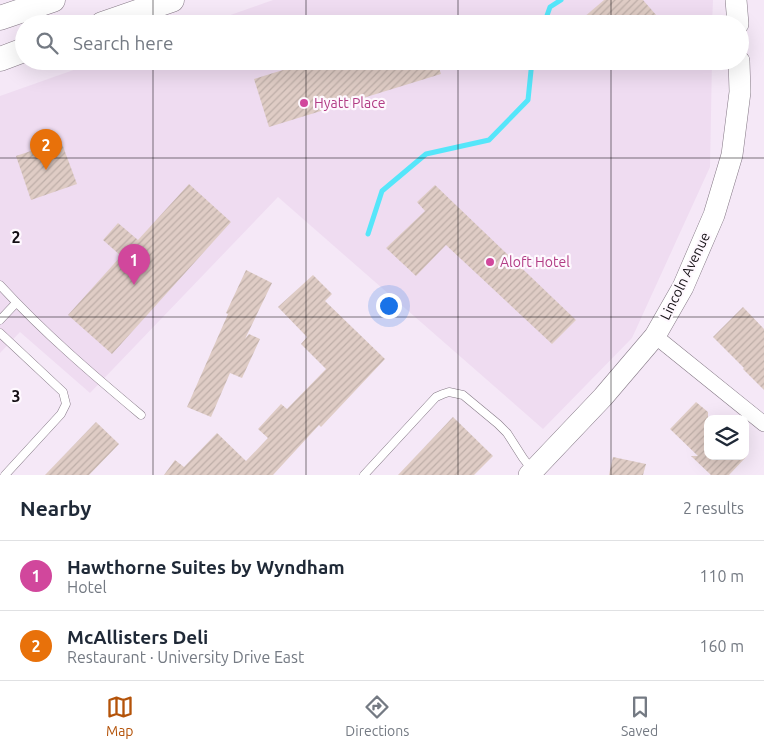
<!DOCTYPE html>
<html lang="en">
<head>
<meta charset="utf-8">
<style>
	body { margin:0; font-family:Ubuntu,sans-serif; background:#f6f6f7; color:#1f2937 }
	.controls { position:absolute; right:15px; bottom:15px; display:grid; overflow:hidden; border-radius:10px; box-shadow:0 5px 20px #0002 }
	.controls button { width:45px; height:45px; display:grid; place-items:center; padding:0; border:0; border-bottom:1px solid #e0e1e3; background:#fff; color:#1f2937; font:25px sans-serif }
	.you { position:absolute; left:388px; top:305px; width:18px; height:18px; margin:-12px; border:4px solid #fff; border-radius:50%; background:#1a73e8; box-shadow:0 0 0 8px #1a73e833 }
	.badge { display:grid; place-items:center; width:32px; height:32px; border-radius:50%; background:#b45309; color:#fff; font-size:16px; font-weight:700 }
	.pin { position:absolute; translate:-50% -41px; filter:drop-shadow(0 1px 2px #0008) }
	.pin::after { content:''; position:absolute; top:26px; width:18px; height:15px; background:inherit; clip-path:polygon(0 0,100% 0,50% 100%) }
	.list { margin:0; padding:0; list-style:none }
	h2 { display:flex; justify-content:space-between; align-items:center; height:65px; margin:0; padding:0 20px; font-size:21px }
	h2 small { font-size:16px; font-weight:400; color:#747a83 }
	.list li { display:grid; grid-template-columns:32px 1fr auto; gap:15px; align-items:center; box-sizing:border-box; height:70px; padding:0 20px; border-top:1px solid #e0e1e3 }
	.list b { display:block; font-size:19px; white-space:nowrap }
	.list p { margin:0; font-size:16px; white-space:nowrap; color:#747a83 }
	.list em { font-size:16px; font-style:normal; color:#747a83 }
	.icon { flex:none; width:28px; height:28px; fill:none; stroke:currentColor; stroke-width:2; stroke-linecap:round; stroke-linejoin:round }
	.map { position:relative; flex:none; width:764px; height:475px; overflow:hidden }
	.search { position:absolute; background:#fff; box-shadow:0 5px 20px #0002; left:15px; right:15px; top:15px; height:55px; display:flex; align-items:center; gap:12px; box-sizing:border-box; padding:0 18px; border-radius:28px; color:#747a83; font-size:19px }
	.sheet { height:205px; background:#fff }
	nav { display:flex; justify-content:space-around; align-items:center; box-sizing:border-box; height:70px; border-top:1px solid #e0e1e3; background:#fff; font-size:14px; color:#747a83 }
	nav a { display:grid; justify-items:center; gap:2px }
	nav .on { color:#b45309 }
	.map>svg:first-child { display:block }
</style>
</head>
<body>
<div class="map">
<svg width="764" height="475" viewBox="0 0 764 475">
	<defs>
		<pattern id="building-hatch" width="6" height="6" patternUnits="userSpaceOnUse" patternTransform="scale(1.25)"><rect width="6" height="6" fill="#dfccc5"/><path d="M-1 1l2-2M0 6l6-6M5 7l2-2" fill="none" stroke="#beaea8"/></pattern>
	</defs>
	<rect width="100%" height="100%" fill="#f5e8f7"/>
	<!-- built -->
	<g fill="#efdcf1">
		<path d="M273,0H713L712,24H205Z"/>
		<path d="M99,61H712L710,167L632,338L543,429L278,197L90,393L20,332L0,353V96Z"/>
	</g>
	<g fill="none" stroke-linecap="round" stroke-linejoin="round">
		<!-- stream -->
		<g stroke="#55e6fa" stroke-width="5">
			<path d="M544,24L550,7L561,0"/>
			<path d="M368,234L382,191L426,154L489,140L528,100L532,61"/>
		</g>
	</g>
	<!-- building -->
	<g fill="url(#building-hatch)">
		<path d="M604,0H643L664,24H576Z"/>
		<path d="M312,61H437L441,74L269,127L254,79Z"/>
		<path d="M61,141L77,184L31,200L16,156Z"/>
		<path d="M189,184L231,222L112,354L68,315L121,256L103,240L118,223L138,240Z"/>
		<path d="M435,185L576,320L552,344L446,245L416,276L386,248L425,211L417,202Z"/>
		<path d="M246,270L272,283L245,339L249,334L260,339L242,378L230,373L211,417L187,407L228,314L226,313Z"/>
		<path d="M313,275L332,294L325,301L385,359L321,427L319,425L273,475H164L175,460L184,467L217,433L246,461L268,438L258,429L281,404L287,409L326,369L301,344L307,337L278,307Z"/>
		<path d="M743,307L764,329V390L743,369L744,368L713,337Z"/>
		<path d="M696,402L708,412V456H747L729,475H711L691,456H698L670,429Z"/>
		<path d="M453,417L493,456L474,475H398Z"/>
		<path d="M96,422L119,444L89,475H45Z"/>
		<path d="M613,457L646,464L643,475H609Z"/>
	</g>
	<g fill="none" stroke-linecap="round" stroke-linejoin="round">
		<!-- lane casing -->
		<g stroke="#857986" stroke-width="9">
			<g id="lane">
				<path d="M0,285C43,332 92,374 141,415"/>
				<path d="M0,320L16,303"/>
				<path d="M0,333L63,392L66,404L61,414L5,475"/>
				<path d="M364,475L436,397L443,394L449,392L463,395L498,424L507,433L523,458L533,471"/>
			</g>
		</g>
		<!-- street casing -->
		<g stroke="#857986" stroke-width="16">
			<path id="street" d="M655,336L764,424"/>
		</g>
		<!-- secondary casing -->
		<g stroke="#857986" stroke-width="22">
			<g id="secondary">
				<path d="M736,0L738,24"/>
				<path d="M529,475L603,397L655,336L683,287L714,215L732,155L740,92L739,61"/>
			</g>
		</g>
		<!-- primary casing -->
		<g stroke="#857986" stroke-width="25">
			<g id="primary">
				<path d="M0,18L53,0"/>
				<path d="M102,24L172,0"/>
				<path d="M0,59L24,50"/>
			</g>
		</g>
		<!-- lane -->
		<use href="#lane" stroke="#fff" stroke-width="8"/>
		<!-- street -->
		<use href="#street" stroke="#fff" stroke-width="15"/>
		<!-- secondary -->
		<use href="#secondary" stroke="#fff" stroke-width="21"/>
		<!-- primary -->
		<use href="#primary" stroke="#fff" stroke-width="24"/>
	</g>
	<!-- grid -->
	<path fill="none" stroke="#140f14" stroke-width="1" stroke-opacity="0.55" d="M153,0V24M306,0V24M458,0V24M611,0V24M153,61V475M306,61V475M458,61V475M611,61V475M0,158H764M0,317H764"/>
	<!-- markers -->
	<g fill="#d1479c" stroke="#fef8fe" stroke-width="2">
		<circle cx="304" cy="103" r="5"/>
		<circle cx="490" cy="262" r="5"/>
	</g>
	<g text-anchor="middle" stroke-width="4.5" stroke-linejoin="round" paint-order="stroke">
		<!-- hotel labels -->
		<g font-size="14" fill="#b23c85" stroke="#fef8fe" text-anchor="start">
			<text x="314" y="108">Hyatt Place</text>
			<text x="500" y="267">Aloft Hotel</text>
		</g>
		<!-- street labels -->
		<g font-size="14" fill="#140f14" stroke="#fef8fe">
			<text transform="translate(685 276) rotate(-64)" y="5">Lincoln Avenue</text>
		</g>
	</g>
	<g font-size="16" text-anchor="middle" font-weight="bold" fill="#140f14" stroke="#fef8fe" stroke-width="4.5" stroke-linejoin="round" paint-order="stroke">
		<text x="16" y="243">2</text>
		<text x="16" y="402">3</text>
	</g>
</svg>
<div class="controls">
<button><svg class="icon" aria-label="layers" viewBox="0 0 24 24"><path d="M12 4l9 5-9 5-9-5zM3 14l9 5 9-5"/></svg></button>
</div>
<div class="you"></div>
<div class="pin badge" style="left:134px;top:285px;background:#d1479c">1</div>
<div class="pin badge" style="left:46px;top:170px;background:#e8710a">2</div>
<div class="search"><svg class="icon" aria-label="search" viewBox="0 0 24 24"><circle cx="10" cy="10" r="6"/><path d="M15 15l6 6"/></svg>Search here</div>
</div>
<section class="sheet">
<h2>Nearby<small>2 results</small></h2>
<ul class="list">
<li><span class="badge" style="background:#d1479c">1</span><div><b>Hawthorne Suites by Wyndham</b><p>Hotel</p></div><em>110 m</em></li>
<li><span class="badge" style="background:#e8710a">2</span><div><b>McAllisters Deli</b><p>Restaurant · University Drive East</p></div><em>160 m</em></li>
</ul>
</section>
<nav>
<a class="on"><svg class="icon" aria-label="map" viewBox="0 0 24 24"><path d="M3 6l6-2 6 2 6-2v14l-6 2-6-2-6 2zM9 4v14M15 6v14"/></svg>Map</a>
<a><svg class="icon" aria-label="directions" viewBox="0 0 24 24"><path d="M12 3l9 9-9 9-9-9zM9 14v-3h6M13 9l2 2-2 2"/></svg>Directions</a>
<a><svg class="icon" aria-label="saved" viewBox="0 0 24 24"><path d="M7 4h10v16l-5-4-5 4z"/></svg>Saved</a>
</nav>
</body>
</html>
